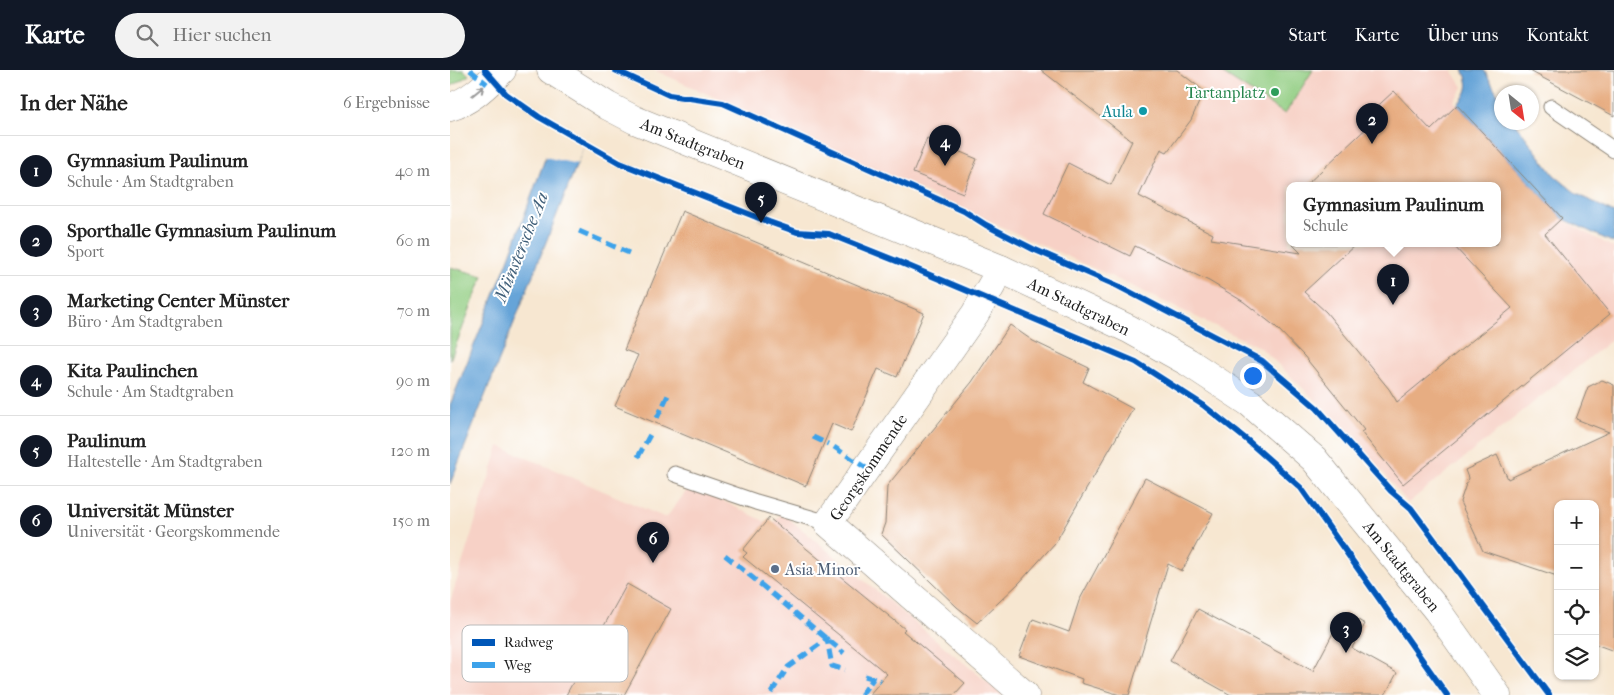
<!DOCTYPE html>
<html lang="de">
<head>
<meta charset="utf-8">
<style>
	body { margin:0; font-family:"IM FELL French Canon",serif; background:#f2f2f2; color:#222 }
	.controls { position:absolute; right:15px; bottom:15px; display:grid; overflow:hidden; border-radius:10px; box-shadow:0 1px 4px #0004 }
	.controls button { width:45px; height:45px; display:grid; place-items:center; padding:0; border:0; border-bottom:1px solid #e0e0e0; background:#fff; color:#222; font:25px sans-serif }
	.compass { position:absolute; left:1044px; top:15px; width:45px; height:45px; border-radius:50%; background:#fff; box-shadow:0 1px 4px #0004; rotate:150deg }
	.you { position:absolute; left:802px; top:305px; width:18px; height:18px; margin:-12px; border:4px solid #fff; border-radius:50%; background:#1a73e8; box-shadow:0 0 0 8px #1a73e833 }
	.badge { display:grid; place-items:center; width:32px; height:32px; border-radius:50%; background:#111827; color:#fff; font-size:16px; font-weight:700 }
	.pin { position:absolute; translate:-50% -41px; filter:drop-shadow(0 1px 2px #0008) }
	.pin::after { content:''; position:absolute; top:26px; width:18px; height:15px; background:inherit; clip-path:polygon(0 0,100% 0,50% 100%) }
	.popup { position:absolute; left:836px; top:112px; width:215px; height:65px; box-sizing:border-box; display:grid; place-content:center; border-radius:10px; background:#fff; filter:drop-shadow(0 1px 4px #0005); font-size:16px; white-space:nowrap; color:#767676 }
	.popup b { font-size:19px; color:#222 }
	.popup::after { content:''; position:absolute; left:50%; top:100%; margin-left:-10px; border:10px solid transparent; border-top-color:#fff }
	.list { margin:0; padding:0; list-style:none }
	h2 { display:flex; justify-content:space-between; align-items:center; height:65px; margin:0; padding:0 20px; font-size:21px }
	h2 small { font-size:16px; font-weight:400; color:#767676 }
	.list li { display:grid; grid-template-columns:32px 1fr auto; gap:15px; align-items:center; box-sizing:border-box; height:70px; padding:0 20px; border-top:1px solid #e0e0e0 }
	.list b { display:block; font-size:19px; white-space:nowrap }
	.list p { margin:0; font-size:16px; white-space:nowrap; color:#767676 }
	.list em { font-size:16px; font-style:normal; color:#767676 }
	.icon { flex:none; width:28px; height:28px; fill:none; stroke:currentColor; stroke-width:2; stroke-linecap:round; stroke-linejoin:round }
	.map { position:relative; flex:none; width:1164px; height:625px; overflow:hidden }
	header { display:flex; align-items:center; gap:30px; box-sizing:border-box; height:70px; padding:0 25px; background:#111827; color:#fff }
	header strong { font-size:24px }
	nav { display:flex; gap:28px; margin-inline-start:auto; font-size:18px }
	.search { width:350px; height:45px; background:#f2f2f2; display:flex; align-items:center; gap:12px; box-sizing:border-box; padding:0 18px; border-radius:28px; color:#767676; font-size:19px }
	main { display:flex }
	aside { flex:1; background:#fff }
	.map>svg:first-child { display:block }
</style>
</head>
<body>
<header>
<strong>Karte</strong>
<div class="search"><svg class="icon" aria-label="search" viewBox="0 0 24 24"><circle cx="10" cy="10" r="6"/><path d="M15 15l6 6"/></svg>Hier suchen</div>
<nav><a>Start</a><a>Karte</a><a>Über uns</a><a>Kontakt</a></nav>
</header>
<main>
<aside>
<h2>In der Nähe<small>6 Ergebnisse</small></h2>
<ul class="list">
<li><span class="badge">1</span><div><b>Gymnasium Paulinum</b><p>Schule · Am Stadtgraben</p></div><em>40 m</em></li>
<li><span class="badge">2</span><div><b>Sporthalle Gymnasium Paulinum</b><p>Sport</p></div><em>60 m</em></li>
<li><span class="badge">3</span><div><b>Marketing Center Münster</b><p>Büro · Am Stadtgraben</p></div><em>70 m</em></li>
<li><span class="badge">4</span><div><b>Kita Paulinchen</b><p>Schule · Am Stadtgraben</p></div><em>90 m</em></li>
<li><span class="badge">5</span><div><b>Paulinum</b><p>Haltestelle · Am Stadtgraben</p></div><em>120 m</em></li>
<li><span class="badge">6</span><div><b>Universität Münster</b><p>Universität · Georgskommende</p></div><em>150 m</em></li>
</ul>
</aside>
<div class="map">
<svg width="1164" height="625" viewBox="0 0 1164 625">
	<rect width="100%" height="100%" fill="#fff"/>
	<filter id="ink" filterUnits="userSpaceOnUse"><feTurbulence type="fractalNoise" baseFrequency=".02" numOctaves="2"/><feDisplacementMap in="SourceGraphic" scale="10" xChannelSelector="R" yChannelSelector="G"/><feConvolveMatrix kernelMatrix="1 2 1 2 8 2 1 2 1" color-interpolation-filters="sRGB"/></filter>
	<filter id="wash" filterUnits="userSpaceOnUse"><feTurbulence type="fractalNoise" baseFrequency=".0096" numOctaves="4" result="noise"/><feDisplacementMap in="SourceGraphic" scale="20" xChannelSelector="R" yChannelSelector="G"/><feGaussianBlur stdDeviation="1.12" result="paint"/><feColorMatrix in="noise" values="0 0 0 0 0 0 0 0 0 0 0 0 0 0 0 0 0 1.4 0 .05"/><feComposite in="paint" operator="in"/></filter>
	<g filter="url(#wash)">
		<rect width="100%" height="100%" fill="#f7e7d1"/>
		<!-- built -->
		<g fill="#f7d1c6" fill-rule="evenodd">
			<path d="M204,0H1002L1013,17L1004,31L1117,152L1164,178V268L958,433L903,366L811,278L652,202ZM839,116H1047V174H839Z"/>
			<path d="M49,376L216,448L241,415L322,455L332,443L553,625H0V532Z"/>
		</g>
		<!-- green -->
		<g fill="#93ce83" stroke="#587550">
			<path d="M0,0H14L19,5L0,17Z"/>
			<path d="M767,0H863L835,44Z"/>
			<path d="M0,197L33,206L0,290Z"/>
		</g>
		<!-- water -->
		<g fill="#66a4d8" stroke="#41607a">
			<path d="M161,0L127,94L0,414V335L57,193L96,86Z"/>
			<path d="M1013,0H1034L1051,30L1052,52L1065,53L1104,105L1127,124L1164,143V173L1112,148L1007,35C1018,23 1021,15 1013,0Z"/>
		</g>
		<!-- pier -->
		<path fill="#f7e7d1" d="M131,0H164L127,94L95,87Z"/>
		<g id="blocks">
			<!-- building -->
			<g fill="#e7ad82">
				<path d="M591,0H727L754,21L741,50L717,82L711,79L689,126L763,164L761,169L851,183L842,174H906L854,222L876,242L939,319L947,332L1062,238L1002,174H1047V116H855L924,51L918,45L944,21L981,60L1007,35L1112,148L1095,164L1160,244L953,414L911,362L914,360L854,286L826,257L794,232L759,211L685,176L680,186L594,144L618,93L661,115L682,71Z"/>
				<path d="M1078,0H1164V46Z"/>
				<path d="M477,68L527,89L513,123L463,103Z"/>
				<path d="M232,141L474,243L447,307L428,299L401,362L382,354L356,416L165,336L188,285L174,280Z"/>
				<path d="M560,255L583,271L639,298L633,312L683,339L605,473L570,512L527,553L507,537L431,464L435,453L437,416L522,312Z"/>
				<path d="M1152,310L1164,315V581L1145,574V434H1108V509L1106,508L1107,506L1033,481L1010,432L1018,408L1015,400L1047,385L1058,409L1159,362L1126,349L1138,317Z"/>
				<path d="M695,408L763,443L732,501L718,494L679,625H670L631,613L632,609L569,586L583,549L619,562L629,531Z"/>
				<path d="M319,448L455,559L453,561L515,613L504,625H419L437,604L293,487L297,483L293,480Z"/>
				<path d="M177,514L221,539L174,625H116Z"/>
				<path d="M748,539L863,601L894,542L915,554L902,578L947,603L935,625H781L720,591Z"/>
			</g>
		</g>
	</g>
	<g filter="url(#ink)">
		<use href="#blocks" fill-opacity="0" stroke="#8a8276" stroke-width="1"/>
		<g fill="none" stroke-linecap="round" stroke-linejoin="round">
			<!-- service casing -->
			<g stroke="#8a8276" stroke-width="17">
				<g id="service">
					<path d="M1101,37L1164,80"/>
					<path d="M225,404L306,432L378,453"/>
				</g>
			</g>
			<!-- minor casing -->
			<g stroke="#8a8276" stroke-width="29">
				<g id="minor">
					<path d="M0,37C21,31 37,14 52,0"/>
					<path d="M551,199L525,244L378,453L575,625"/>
				</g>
			</g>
			<!-- secondary casing -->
			<g stroke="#8a8276" stroke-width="29">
				<path id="secondary" d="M101,0L158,36L185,50L551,199L679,259L738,292L800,333L864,389L987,540L1047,625"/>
			</g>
			<!-- service -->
			<use href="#service" stroke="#fff" stroke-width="15"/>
			<!-- minor -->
			<use href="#minor" stroke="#fff" stroke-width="28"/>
			<!-- secondary -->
			<use href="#secondary" stroke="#fff" stroke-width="28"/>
			<!-- quiet -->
			<g stroke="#3da2ea" stroke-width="5" stroke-dasharray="10 5" stroke-linecap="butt">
				<path d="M20,0L37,14"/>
				<path d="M129,161L179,183"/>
				<path d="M207,348L220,321"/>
				<path d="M363,367L378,374"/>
				<path d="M384,377L416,398"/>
				<path d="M188,387L202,361"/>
				<path d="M275,485L394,583"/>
				<path d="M415,606L431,611"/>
				<path d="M321,623L338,597L377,569L382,596L395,600"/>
				<path d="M411,625L423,609"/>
			</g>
			<!-- cycleway casing -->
			<g stroke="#fff" stroke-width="9">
				<g id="cycleway">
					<path d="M35,0L56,24L89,47L170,93L319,152L347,162L379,164L449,192L686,292L753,335L797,370L851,418L997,625"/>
					<path d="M165,0L219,25L273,33L514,141L536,155L583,179L668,216L812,291L867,338L941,421L961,438L1099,625"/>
				</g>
			</g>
			<!-- cycleway -->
			<use href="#cycleway" stroke="#0057b8" stroke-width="6"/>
		</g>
		<!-- one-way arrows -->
		<defs><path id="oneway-shaft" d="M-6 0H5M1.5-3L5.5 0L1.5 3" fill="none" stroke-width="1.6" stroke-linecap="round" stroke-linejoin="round" transform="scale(1.25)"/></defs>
		<use stroke="#999" href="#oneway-shaft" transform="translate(28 21) rotate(-39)"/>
	</g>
	<!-- markers -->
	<circle fill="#2e9e5b" stroke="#fff" stroke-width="2" cx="825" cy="22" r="5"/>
	<circle fill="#0f9aa8" stroke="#fff" stroke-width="2" cx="693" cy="41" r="5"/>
	<circle fill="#5c6f8a" stroke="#fff" stroke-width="2" cx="325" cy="499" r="5"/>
	<g text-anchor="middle" stroke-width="4" stroke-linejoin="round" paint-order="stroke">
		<!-- leisure labels -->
		<g font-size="16" fill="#27864d" stroke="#fff" text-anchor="end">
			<text x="815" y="28">Tartanplatz</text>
		</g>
		<!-- culture labels -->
		<g font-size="16" fill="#0d838f" stroke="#fff" text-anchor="end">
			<text x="683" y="47">Aula</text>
		</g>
		<!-- street labels -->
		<g font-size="16" fill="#1c1c1c" stroke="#fff">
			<text transform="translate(243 73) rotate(22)" y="6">Am Stadtgraben</text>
			<text transform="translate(629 236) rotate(26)" y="6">Am Stadtgraben</text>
			<text transform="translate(418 397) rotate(-56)" y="6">Georgskommende</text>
			<text transform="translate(952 496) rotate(51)" y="6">Am Stadtgraben</text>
		</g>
		<!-- service labels -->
		<g font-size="16" fill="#4e5e75" stroke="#fff" text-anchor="start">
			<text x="335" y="505">Asia Minor</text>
		</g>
		<!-- water labels -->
		<g font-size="18" font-style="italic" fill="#41607a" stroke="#fff">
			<text transform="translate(71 177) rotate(-68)" y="6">Münstersche Aa</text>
		</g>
	</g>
	<!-- legend -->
	<rect x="12" y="555" width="166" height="57" rx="8" fill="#fff" stroke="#bbb" stroke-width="1"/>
	<rect x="22" y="569" width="23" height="7" fill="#0057b8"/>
	<rect x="22" y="592" width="23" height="6" fill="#3da2ea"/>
	<g font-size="14" fill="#1c1c1c">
		<text x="54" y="577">Radweg</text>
		<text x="54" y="600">Weg</text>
	</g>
</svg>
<div class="controls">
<button>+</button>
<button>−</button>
<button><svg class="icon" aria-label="locate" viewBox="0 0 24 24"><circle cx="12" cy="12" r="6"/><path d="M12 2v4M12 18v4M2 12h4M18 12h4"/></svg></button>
<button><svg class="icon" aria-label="layers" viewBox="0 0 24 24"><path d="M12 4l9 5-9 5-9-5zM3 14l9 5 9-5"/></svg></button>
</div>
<svg class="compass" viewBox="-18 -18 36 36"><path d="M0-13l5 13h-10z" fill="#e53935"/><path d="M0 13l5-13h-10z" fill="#767676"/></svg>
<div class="you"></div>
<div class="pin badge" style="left:943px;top:235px">1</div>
<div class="popup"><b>Gymnasium Paulinum</b>Schule</div>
<div class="pin badge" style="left:922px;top:74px">2</div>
<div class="pin badge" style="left:896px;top:583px">3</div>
<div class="pin badge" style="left:495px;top:96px">4</div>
<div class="pin badge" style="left:311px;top:153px">5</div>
<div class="pin badge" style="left:203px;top:493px">6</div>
</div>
</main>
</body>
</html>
